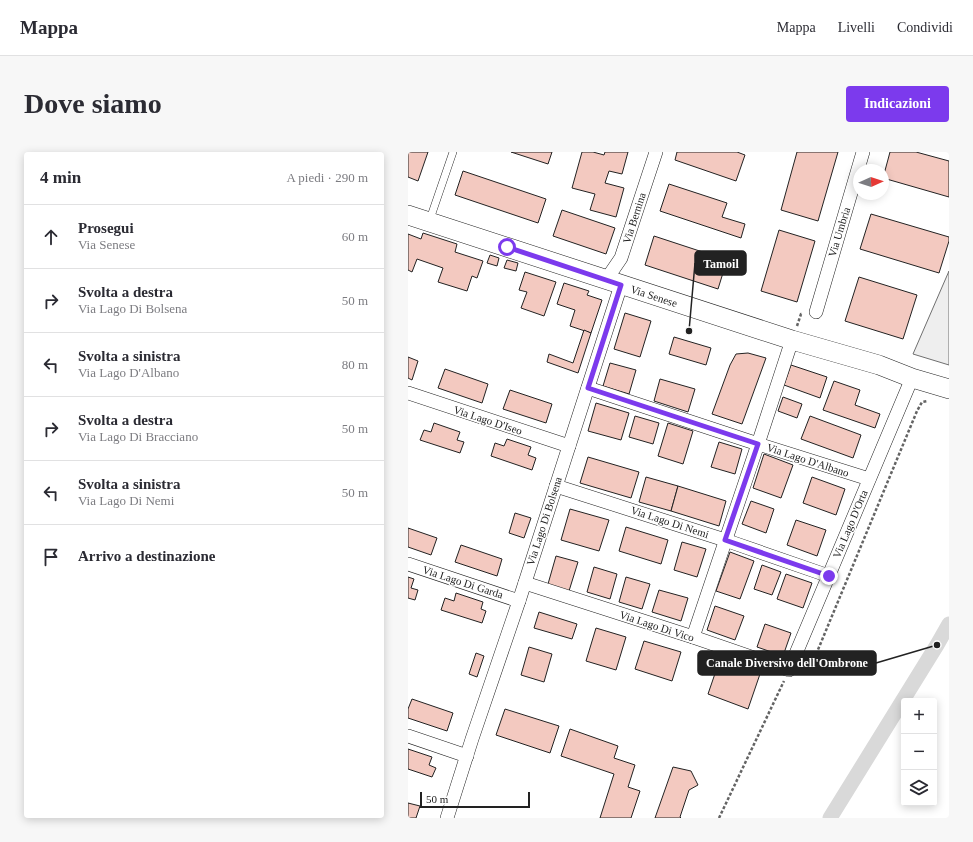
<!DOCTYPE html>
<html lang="it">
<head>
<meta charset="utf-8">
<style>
	body { margin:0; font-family:Georgia,serif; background:#f7f7f7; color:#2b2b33 }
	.controls { position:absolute; right:12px; bottom:12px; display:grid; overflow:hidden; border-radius:4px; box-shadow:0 2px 10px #0003 }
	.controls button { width:36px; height:36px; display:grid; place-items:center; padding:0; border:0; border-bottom:1px solid #e1e1e2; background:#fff; color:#2b2b33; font:20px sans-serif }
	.compass { position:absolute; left:445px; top:12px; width:36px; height:36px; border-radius:50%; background:#fff; box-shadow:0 2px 10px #0003; rotate:87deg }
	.scale { position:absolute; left:12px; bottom:10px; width:110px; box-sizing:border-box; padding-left:4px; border:2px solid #222; border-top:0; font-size:11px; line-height:14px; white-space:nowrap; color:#222; -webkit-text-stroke:3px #fff; paint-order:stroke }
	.stop { position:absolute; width:12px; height:12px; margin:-9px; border:3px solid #7c3aed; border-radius:50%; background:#fff }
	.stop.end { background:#7c3aed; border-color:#fff; box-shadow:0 1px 4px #0008 }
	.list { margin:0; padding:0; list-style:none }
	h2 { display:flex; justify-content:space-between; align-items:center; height:52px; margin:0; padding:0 16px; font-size:17px }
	h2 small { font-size:13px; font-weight:400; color:#7c7c81 }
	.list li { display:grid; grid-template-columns:26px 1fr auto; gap:12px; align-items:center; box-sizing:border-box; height:64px; padding:0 16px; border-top:1px solid #e1e1e2 }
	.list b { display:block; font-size:15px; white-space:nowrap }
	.list p { margin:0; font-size:13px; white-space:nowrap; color:#7c7c81 }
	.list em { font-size:13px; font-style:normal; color:#7c7c81 }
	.icon { flex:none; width:22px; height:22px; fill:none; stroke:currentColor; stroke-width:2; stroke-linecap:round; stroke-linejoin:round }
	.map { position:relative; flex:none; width:541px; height:666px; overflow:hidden; border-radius:4px }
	header { display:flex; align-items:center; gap:24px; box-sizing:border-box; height:56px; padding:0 20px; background:#fff; border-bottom:1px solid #e1e1e2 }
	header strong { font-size:19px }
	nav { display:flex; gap:22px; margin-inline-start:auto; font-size:14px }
	.intro { display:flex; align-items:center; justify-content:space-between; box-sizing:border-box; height:96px; padding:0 24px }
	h1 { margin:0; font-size:28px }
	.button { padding:10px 18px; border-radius:4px; background:#7c3aed; color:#fff; font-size:14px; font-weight:700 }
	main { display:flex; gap:24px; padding:0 24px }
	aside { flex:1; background:#fff; border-radius:4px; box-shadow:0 2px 10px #0003 }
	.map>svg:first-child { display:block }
</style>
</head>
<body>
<header>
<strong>Mappa</strong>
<nav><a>Mappa</a><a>Livelli</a><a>Condividi</a></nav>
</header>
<div class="intro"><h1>Dove siamo</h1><a class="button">Indicazioni</a></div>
<main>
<aside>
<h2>4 min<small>A piedi · 290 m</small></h2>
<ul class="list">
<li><svg class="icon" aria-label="ahead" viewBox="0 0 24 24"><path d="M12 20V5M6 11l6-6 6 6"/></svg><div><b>Prosegui</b><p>Via Senese</p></div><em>60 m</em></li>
<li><svg class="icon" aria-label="right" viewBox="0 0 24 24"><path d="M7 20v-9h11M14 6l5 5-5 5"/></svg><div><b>Svolta a destra</b><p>Via Lago Di Bolsena</p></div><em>50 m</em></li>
<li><svg class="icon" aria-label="left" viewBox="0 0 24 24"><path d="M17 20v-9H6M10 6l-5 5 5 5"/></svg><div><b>Svolta a sinistra</b><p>Via Lago D'Albano</p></div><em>80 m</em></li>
<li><svg class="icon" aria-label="right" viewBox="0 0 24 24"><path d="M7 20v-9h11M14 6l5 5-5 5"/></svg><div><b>Svolta a destra</b><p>Via Lago Di Bracciano</p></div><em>50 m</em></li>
<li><svg class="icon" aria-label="left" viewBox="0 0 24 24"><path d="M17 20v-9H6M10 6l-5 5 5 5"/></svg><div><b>Svolta a sinistra</b><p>Via Lago Di Nemi</p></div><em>50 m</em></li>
<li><svg class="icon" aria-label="arrive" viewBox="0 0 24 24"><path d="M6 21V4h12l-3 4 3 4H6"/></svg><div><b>Arrivo a destinazione</b></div></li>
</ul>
</aside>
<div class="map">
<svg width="541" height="666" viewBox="0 0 541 666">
	<rect width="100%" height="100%" fill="#fff"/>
	<!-- green -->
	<path fill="#eee" stroke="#6f6f6f" d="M541,119V213L505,202Z"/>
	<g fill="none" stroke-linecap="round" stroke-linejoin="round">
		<!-- canal -->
		<path stroke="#d9d9d9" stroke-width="15" d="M422,666L529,493L541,472"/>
	</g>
	<!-- building -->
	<g fill="#f3c9c0" stroke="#222">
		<path d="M0,0H20L10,29L0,25Z"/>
		<path d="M103,0H144L140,12Z"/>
		<path d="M174,0H185L196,3L197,0H220L214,22L201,19L197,31L216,36L208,65L182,58L187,42L164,36Z"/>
		<path d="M269,0H329L337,3L328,29L267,8Z"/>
		<path d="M389,0H430L410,69L373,58Z"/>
		<path d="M482,0H508L541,9V45L475,26Z"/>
		<path d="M55,19L138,47L130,71L47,43Z"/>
		<path d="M261,32L319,51L314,65L337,72L333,86L252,59Z"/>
		<path d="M154,58L207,76L198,102L145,84Z"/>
		<path d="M463,62L541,85V89L531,121L452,97Z"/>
		<path d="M371,78L407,89L389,150L353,139Z"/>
		<path d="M15,81L49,92L47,100L75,109L69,126L64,124L59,139L30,130L35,116L9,107L4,120L0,118V82L13,87Z"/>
		<path d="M246,84L319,108L310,137L237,113Z"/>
		<path d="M82,103L91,106L89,114L79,111Z"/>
		<path d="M99,108L110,111L108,119L96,116Z"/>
		<path d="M117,120L148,130L136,164L113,156L119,140L111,138Z"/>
		<path d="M451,125L509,143L495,187L437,169Z"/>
		<path d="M156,131L181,139L179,143L194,148L183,181L162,174L167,158L149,152Z"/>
		<path d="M217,161L243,169L232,205L206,197Z"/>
		<path d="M176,178L183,181L170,221L139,210L141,202L165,211Z"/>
		<path d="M266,185L303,196L298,213L261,202Z"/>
		<path d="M340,201L358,206L334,272L304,262L322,213L328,202Z"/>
		<path d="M0,205L10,209L4,228L0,226Z"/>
		<path d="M202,211L228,218L221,242L195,234Z"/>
		<path d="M383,213L419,225L412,246L376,233Z"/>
		<path d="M37,217L80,232L74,251L30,236Z"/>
		<path d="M252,227L287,237L280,260L246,249Z"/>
		<path d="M426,229L452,238L447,253L472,262L467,276L415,258Z"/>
		<path d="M102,238L144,252L138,271L95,257Z"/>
		<path d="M375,245L394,252L389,266L370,259Z"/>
		<path d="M188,251L221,261L213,288L180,279Z"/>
		<path d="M227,264L251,271L245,292L221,285Z"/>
		<path d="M402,264L453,283L445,306L393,287Z"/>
		<path d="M26,271L52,280L49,288L56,290L52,301L12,288L16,278L23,280Z"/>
		<path d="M260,271L285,279L275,312L250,304Z"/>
		<path d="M99,287L123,295L120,303L128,306L124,318L83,304L87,291L96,294Z"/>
		<path d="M311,290L334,297L327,322L303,315Z"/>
		<path d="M356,302L385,313L373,346L345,336Z"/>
		<path d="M180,305L231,320L223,346L172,331Z"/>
		<path d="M238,325L270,334L263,359L231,350Z"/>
		<path d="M404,325L437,337L428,363L395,351Z"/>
		<path d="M270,334L318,349L311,374L263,359Z"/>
		<path d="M343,349L366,357L358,381L334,372Z"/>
		<path d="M162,357L201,368L191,399L153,388Z"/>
		<path d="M107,361L123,366L116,386L101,381Z"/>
		<path d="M388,368L418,378L409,404L379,393Z"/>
		<path d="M218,375L260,388L253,412L211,399Z"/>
		<path d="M0,376L29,386L23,403L0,395Z"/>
		<path d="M274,390L298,397L289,425L266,418Z"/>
		<path d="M53,393L94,407L89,424L47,410Z"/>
		<path d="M322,400L346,409L332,447L308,439Z"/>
		<path d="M148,404L170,410L161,439L140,432Z"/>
		<path d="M354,413L373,420L364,443L346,437Z"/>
		<path d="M186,415L209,422L202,447L179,440Z"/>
		<path d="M378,422L404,431L395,456L369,447Z"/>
		<path d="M0,425L6,427L3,436L10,438L7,448L0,446Z"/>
		<path d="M218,425L242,432L234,457L211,450Z"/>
		<path d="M251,438L280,446L273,469L244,460Z"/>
		<path d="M48,441L75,450L73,457L78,459L74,471L33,458L37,446L46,449Z"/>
		<path d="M307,454L336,464L327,488L299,478Z"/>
		<path d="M131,460L169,472L164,487L126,476Z"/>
		<path d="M357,472L383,481L375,504L349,495Z"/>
		<path d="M188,476L218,485L208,518L178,509Z"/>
		<path d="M236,489L273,500L264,529L227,517Z"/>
		<path d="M121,495L144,502L136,530L113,523Z"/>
		<path d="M68,501L76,504L69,525L61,522Z"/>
		<path d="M312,507L352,522L340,557L300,542Z"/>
		<path d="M4,547L45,561L39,579L0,566V557Z"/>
		<path d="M97,557L151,574L142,601L88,583Z"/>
		<path d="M162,577L210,594L206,606L227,613L220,635L232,639L223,666H192L206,622L153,604Z"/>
		<path d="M0,597L24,605L21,613L28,616L24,625L0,617Z"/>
		<path d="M265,615L283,619L290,633L281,638L272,665L273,666H247Z"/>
		<path d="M0,651L12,654L8,666H0Z"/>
	</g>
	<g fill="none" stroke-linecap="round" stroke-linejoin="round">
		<!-- lane casing -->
		<g stroke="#222" stroke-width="8">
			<path id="lane" d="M21,70L45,0"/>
		</g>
		<!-- street casing -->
		<g stroke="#222" stroke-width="14">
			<g id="street">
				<path d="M198,128L213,106L248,0"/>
				<path d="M408,160L455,0"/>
				<path d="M180,236L350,292L461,327"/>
				<path d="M0,241L161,294"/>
				<path d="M148,334L317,388L421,424"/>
				<path d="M0,412L111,449"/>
				<path d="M117,431L285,485L381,518L504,226"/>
				<path d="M285,485L350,292L384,188"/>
				<path d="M0,584L59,604"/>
				<path d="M39,666L64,587L111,449L213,133"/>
			</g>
		</g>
		<!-- secondary casing -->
		<g stroke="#222" stroke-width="20">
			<path id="secondary" d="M0,63L384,188L471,213L504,226L541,237"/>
		</g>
		<!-- path -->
		<g stroke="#646464" stroke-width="2.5" stroke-dasharray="3 2" stroke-linecap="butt">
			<path d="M389,174L393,162H395"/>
			<path d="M394,520H398L402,517L509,259L514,250L520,249"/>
			<path d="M311,666L376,529"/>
		</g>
		<!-- lane -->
		<use href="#lane" stroke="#fff" stroke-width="7"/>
		<!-- street -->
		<use href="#street" stroke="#fff" stroke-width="13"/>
		<!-- secondary -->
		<use href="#secondary" stroke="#fff" stroke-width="19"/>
	</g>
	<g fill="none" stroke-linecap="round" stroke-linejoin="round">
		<!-- route -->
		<path stroke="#7c3aed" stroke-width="5" d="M99,95L213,133L180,236L350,292L317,388L421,424"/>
	</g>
	<g text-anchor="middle" stroke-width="3" stroke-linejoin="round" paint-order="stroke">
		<!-- street labels -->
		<g font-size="11" fill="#222" stroke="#fff">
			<text transform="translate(226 66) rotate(-72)" y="4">Via Bernina</text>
			<text transform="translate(431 80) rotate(-73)" y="4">Via Umbria</text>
			<text transform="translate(246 144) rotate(18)" y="4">Via Senese</text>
			<text transform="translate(80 268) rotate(18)" y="4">Via Lago D'Iseo</text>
			<text transform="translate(400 308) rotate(18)" y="4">Via Lago D'Albano</text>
			<text transform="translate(136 369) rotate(-72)" y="4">Via Lago Di Bolsena</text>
			<text transform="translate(262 370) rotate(18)" y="4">Via Lago Di Nemi</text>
			<text transform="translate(442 372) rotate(-67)" y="4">Via Lago D'Orta</text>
			<text transform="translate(55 430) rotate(18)" y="4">Via Lago Di Garda</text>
			<text transform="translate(249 474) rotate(18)" y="4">Via Lago Di Vico</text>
		</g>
	</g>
	<!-- callouts -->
	<path fill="none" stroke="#222" stroke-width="1.5" d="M281 179L287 111M529 493L468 511"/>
	<g fill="#222" stroke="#fff" stroke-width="1.5">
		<circle cx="281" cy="179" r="4"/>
		<circle cx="529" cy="493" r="4"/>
	</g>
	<g fill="#222" stroke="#222" stroke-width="1.5">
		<rect x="287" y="99" width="51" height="24" rx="4"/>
		<rect x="290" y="499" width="178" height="24" rx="4"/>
	</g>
	<g font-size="12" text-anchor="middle" font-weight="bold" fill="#fff">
		<text x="313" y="116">Tamoil</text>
		<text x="379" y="515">Canale Diversivo dell'Ombrone</text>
	</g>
</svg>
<div class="controls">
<button>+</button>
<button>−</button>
<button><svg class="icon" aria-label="layers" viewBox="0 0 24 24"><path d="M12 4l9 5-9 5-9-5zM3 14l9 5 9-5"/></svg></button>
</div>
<svg class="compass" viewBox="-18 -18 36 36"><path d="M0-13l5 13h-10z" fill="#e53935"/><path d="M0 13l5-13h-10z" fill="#7c7c81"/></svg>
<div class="scale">50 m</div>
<div class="stop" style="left:99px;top:95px"></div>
<div class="stop end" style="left:421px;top:424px"></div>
</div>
</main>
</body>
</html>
